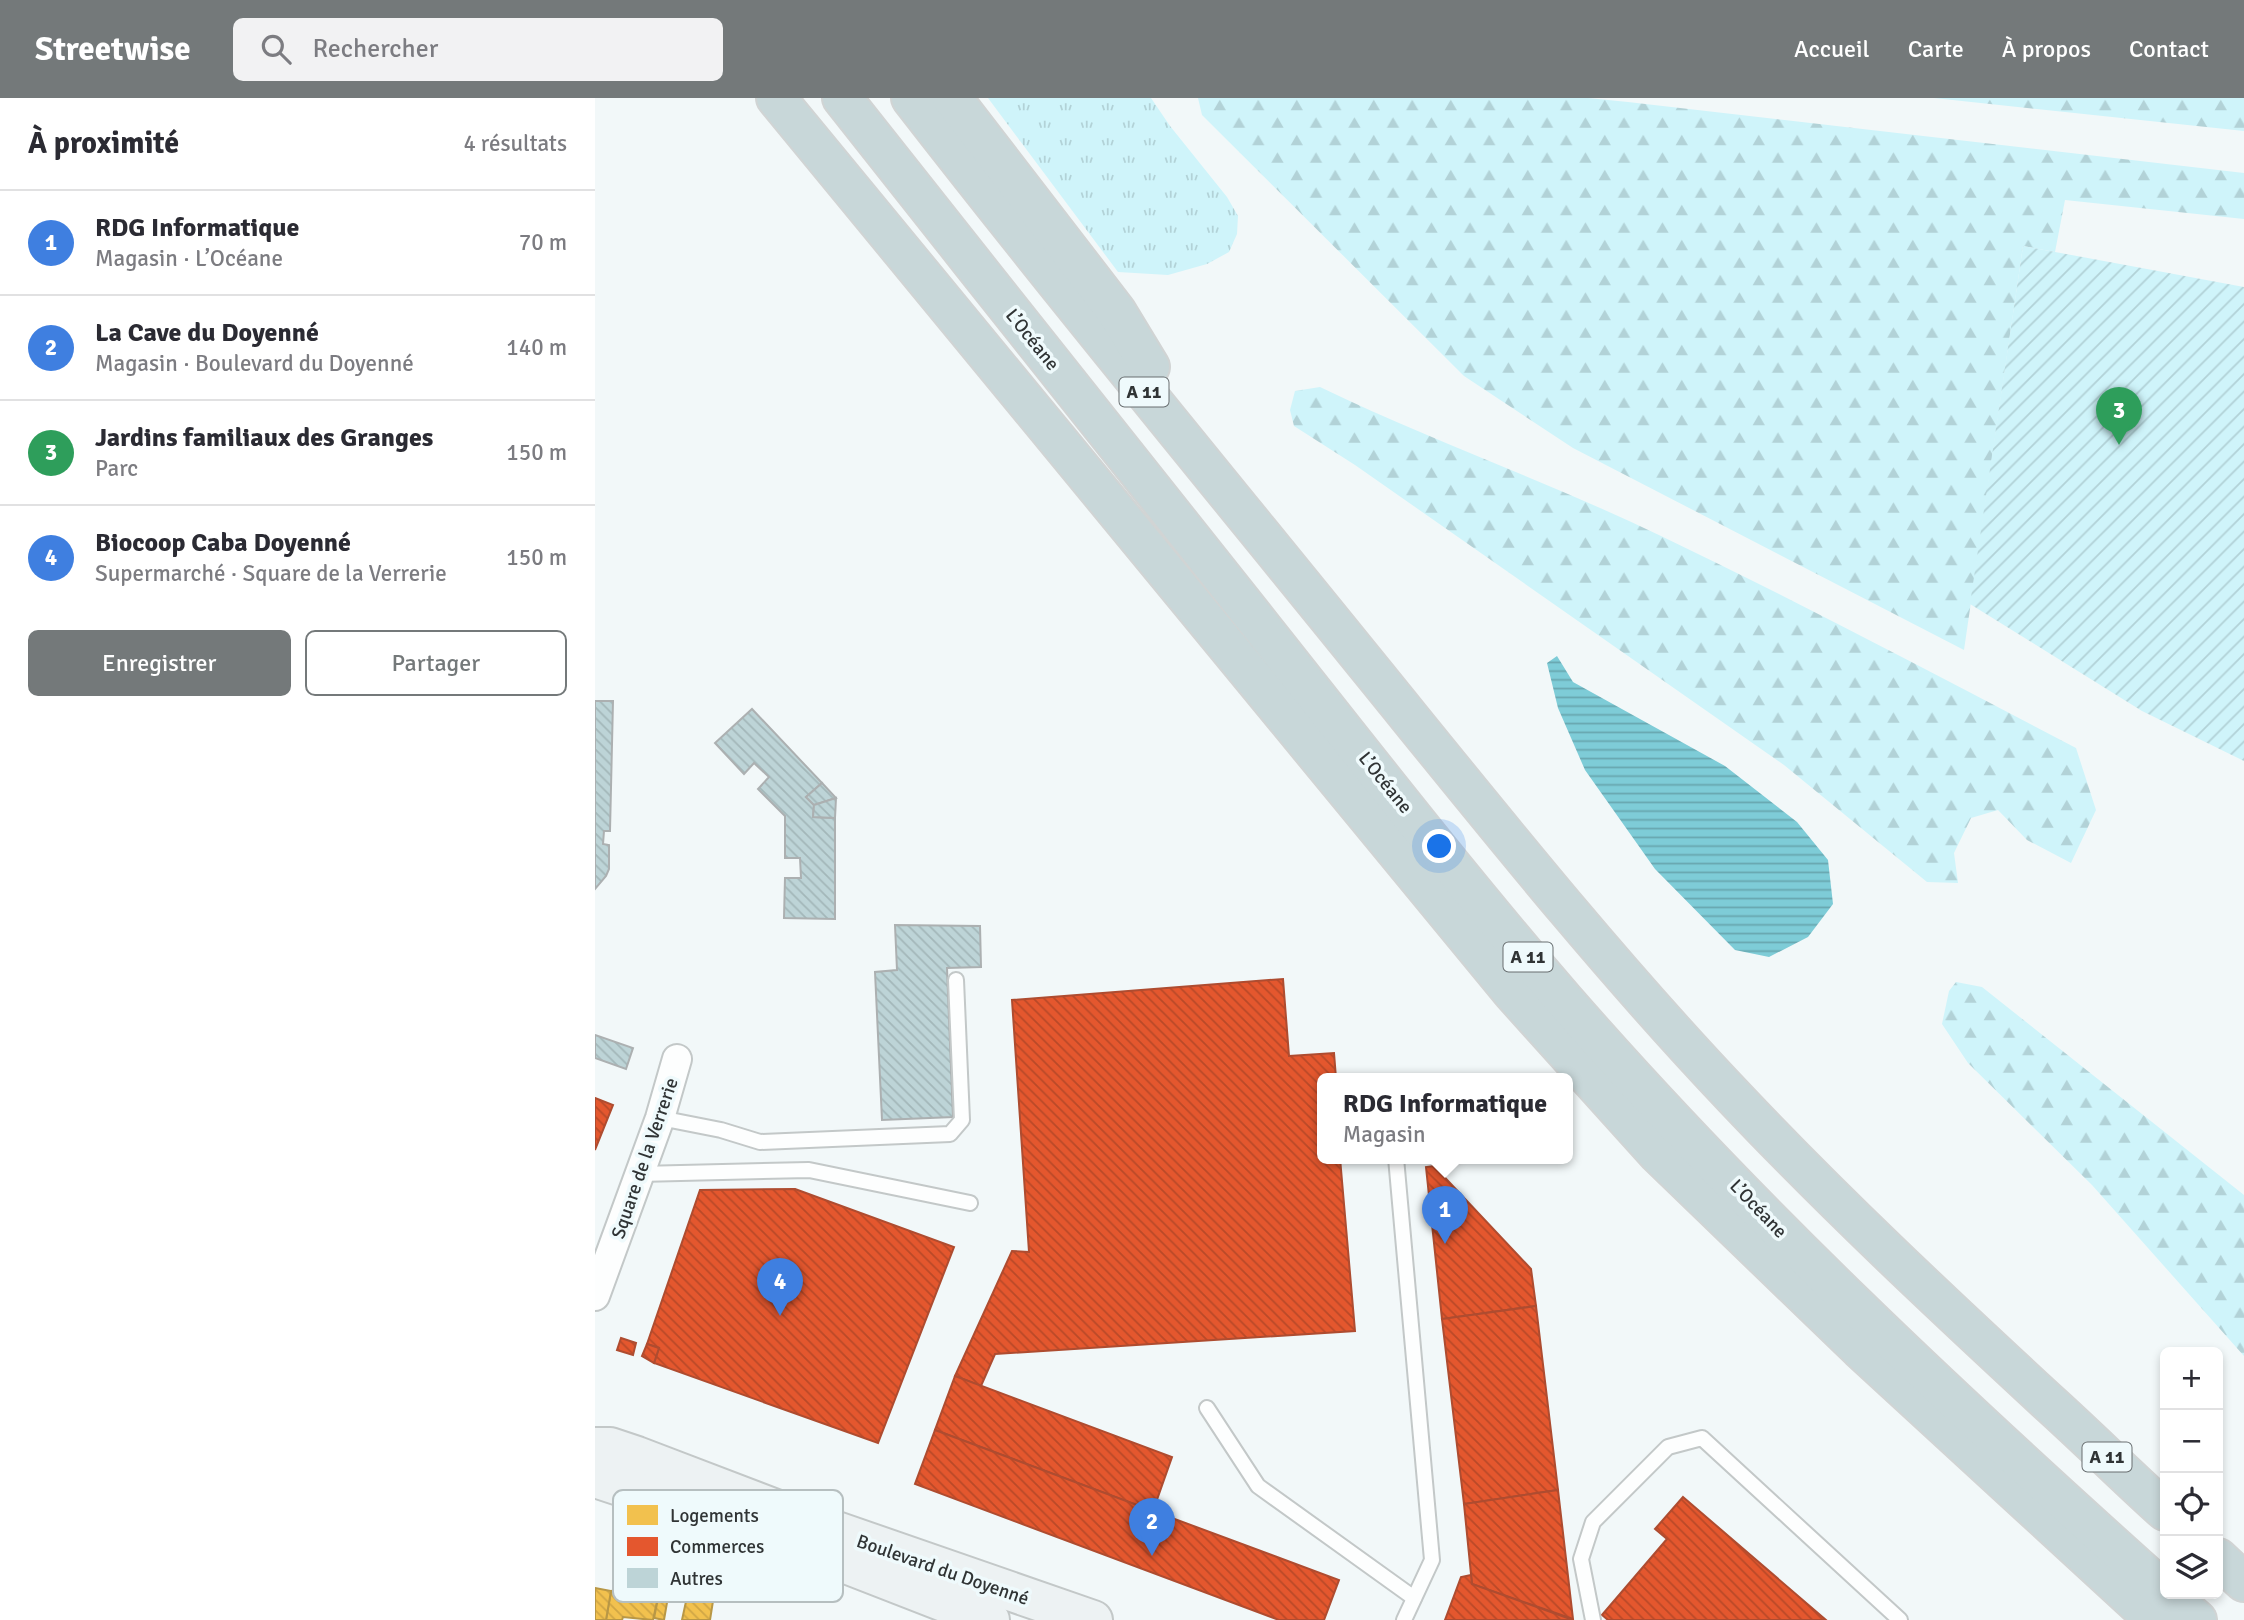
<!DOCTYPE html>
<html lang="fr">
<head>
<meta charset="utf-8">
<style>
	body { margin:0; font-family:Signika,sans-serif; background:#f2f2f3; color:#2b2b33 }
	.controls { position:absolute; right:21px; bottom:21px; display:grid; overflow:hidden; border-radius:10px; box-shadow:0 4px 10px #0003 }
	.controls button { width:63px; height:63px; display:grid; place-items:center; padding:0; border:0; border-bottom:2px solid #e1e1e2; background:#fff; color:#2b2b33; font:35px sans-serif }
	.you { position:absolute; left:845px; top:749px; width:24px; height:24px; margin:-18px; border:5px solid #fff; border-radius:50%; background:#1a73e8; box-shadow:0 0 0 10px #1a73e833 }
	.badge { display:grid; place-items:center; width:46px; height:46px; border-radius:50%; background:#74797a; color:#fff; font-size:23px; font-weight:700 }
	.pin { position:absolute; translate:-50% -58px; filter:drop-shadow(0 2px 4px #0008) }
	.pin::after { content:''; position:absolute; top:37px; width:24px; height:21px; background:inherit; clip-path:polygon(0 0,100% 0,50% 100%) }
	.popup { position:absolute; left:722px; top:975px; width:256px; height:91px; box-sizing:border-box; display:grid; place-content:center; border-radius:10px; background:#fff; filter:drop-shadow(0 2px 5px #0005); font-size:23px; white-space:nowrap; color:#7c7c81 }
	.popup b { font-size:26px; color:#2b2b33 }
	.popup::after { content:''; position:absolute; left:50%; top:100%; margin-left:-14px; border:14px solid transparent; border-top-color:#fff }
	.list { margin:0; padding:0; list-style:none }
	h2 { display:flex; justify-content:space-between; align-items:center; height:91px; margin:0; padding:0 28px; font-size:30px }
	h2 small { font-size:23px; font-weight:400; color:#7c7c81 }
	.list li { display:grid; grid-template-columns:46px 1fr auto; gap:21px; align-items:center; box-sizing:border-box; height:105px; padding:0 28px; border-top:2px solid #e1e1e2 }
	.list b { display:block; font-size:26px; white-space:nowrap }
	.list p { margin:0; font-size:23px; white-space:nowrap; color:#7c7c81 }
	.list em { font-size:23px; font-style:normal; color:#7c7c81 }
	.actions { display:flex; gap:14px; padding:21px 28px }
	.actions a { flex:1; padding:16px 0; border:2px solid #74797a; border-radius:10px; text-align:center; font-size:24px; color:#74797a }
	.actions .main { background:#74797a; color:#fff }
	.icon { flex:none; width:38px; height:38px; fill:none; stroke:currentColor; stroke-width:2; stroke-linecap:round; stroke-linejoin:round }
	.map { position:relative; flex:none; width:1649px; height:1522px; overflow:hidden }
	header { display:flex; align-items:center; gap:42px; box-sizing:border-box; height:98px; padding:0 35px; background:#74797a; color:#fff }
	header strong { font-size:33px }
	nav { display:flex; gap:38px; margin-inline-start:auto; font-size:24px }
	.search { width:490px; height:63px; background:#f2f2f3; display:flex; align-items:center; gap:18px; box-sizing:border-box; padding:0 24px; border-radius:10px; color:#7c7c81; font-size:26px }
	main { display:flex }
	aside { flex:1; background:#fff }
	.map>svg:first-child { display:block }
</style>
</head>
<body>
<header>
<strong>Streetwise</strong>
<div class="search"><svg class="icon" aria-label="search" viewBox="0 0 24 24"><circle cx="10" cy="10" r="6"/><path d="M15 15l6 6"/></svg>Rechercher</div>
<nav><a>Accueil</a><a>Carte</a><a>À propos</a><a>Contact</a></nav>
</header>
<main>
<aside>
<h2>À proximité<small>4 résultats</small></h2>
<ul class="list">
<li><span class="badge" style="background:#3f7fe0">1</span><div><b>RDG Informatique</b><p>Magasin · L’Océane</p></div><em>70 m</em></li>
<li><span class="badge" style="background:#3f7fe0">2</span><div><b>La Cave du Doyenné</b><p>Magasin · Boulevard du Doyenné</p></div><em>140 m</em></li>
<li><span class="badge" style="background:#2e9e5b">3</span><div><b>Jardins familiaux des Granges</b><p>Parc</p></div><em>150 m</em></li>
<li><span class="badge" style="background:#3f7fe0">4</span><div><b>Biocoop Caba Doyenné</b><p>Supermarché · Square de la Verrerie</p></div><em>150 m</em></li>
</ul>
<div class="actions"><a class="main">Enregistrer</a><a>Partager</a></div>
</aside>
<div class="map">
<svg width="1649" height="1522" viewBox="0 0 1649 1522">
	<defs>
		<pattern id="grass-tufts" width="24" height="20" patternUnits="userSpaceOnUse" patternTransform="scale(1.75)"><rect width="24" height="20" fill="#cff4fa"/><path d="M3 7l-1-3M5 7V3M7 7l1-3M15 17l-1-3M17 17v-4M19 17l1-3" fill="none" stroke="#b2d2d7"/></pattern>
		<pattern id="forest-firs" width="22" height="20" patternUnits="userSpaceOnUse" patternTransform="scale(1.75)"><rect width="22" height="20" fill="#cff4fa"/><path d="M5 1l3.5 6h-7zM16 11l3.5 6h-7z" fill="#b2d2d7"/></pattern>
		<pattern id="garden-furrows" width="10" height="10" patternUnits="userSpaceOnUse" patternTransform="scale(1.75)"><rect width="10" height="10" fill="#cff4fa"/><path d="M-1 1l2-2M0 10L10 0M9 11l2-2" fill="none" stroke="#b2d2d7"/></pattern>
		<pattern id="water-rules" width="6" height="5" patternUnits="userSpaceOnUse" patternTransform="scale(1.75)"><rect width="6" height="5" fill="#7eccd7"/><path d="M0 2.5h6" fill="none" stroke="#68a6af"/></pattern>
		<pattern id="homes-back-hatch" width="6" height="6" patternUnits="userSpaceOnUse" patternTransform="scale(1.75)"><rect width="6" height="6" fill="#f2c14e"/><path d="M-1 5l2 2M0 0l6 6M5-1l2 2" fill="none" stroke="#d0a645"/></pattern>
		<pattern id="shops-back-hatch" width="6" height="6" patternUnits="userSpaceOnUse" patternTransform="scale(1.75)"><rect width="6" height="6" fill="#e4572e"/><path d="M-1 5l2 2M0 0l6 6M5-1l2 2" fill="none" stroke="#b94928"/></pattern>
		<pattern id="building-back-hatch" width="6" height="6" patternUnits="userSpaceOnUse" patternTransform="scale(1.75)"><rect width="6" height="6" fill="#bdd4d7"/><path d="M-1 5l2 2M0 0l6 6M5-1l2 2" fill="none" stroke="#a3b7b9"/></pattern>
	</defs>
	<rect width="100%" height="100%" fill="#f2f8f9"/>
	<!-- grass -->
	<path fill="url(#grass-tufts)" d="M393,0H556L575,28L632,99L643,118L642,136L634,154L612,166L573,177L523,174Z"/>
	<!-- forest -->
	<g fill="url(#forest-firs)">
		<path d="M603,0H993L1033,4L1649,75V121L1470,102L1460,154L1428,148L1369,552L978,350L869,278L607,17Z"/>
		<path d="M1339,0H1649V33Z"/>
		<path d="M725,289C837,343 954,384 1066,438C1206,505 1343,578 1481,650L1501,712L1476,765L1432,742L1403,712L1376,720L1359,755L1363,785L1332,784L1189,667L760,367L699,328L695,312L700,293Z"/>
		<path d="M1361,884L1387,889L1649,1097V1258L1497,1087L1373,965L1347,926L1354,893Z"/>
	</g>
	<!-- garden -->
	<path fill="url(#garden-furrows)" d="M1428,148L1649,189V663L1547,613L1375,506Z"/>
	<!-- water -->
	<path fill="url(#water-rules)" d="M962,558L978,584L1130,668L1202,724L1233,762L1238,806L1213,839L1174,859L1140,852L1060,771L990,672L963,610L952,565Z"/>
	<!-- homes -->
	<g fill="url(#homes-back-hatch)" stroke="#b89746" stroke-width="2">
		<path d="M24,1477L66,1486L58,1522L28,1519L27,1522H11L16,1493L20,1492Z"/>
		<path d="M0,1490L16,1493L11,1522H0Z"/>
		<path d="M65,1491L74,1493L69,1522L59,1520Z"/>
		<path d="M92,1499L118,1503L115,1522H87Z"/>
	</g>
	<!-- shops -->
	<g fill="url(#shops-back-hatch)" stroke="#ae4c30" stroke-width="2">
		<path d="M688,881L694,958L739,955L741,980H728V1060H745L760,1233L400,1256L386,1288L360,1278L417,1153L434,1154L417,902Z"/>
		<path d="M0,1000L18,1007L0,1052Z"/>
		<path d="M839,1068L936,1171L941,1208L847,1221L831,1069Z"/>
		<path d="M200,1091L359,1149L283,1345L59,1265L64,1250L52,1246L105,1092Z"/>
		<path d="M941,1208L963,1392L869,1406L847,1221Z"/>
		<path d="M26,1240L41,1245L38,1257L22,1252Z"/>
		<path d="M52,1246L64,1250L59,1265L47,1258Z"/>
		<path d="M360,1278L577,1359L558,1413L340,1332Z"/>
		<path d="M340,1332L744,1482L729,1522H684L320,1386Z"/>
		<path d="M963,1392L978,1521L877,1486L869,1406Z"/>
		<path d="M1088,1399L1231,1522H1013L1007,1517L1072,1441L1060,1431Z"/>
		<path d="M876,1477L877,1486L978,1522H850L866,1479Z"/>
	</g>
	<!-- building -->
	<g fill="url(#building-back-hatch)" stroke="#acb0b1" stroke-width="2">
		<path d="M0,603H18L15,733H9L8,746L14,747V771L11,778L0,791Z"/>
		<path d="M157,611L227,685L211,699L219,707L218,719L240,720V821L189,820L190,780H206L205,760H190V718L163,691L174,679L159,665L149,676L120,645Z"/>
		<path d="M227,685L241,700L219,707L211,699Z"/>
		<path d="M241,700L240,720L218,719L219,707Z"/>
		<path d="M300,827L385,828L386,869L352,870L358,1019L287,1022L280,874L302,872Z"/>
		<path d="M0,937L38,950L31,971L0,960Z"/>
	</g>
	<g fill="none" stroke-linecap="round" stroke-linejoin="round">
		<!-- lane casing -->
		<g stroke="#c3c8c8" stroke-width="18">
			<g id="lane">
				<path d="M65,1020L126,1032L165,1044L355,1036L367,1022L361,882"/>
				<path d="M801,1060L837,1462L809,1522"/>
				<path d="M44,1076L214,1072L375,1105"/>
				<path d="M612,1310L663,1388L819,1500"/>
				<path d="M998,1522L986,1461L998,1424L1073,1349L1107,1340L1305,1522"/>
			</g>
		</g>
		<!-- street casing -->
		<g stroke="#c3c8c8" stroke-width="32">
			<path id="street" d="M0,1198L65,1020L82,961"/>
		</g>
		<!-- secondary casing -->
		<g stroke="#c3c8c8" stroke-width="42">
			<g id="secondary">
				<path d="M0,1349H15L42,1358L207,1421L498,1522"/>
				<path d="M0,1380L197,1445L395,1522"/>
			</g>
		</g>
		<!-- highway casing -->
		<g stroke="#d1d4d4" stroke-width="42">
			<g id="highway">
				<path d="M181,0L917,894L1063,1056L1265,1251L1560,1522"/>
				<path d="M247,0C386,176 526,352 665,527C765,653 864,781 969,902C1154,1114 1361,1307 1570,1494"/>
				<path d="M316,0C462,188 613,371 763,556C885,706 1005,858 1138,998C1238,1104 1345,1204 1452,1303C1492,1339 1530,1377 1570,1413"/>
				<path d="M357,0L521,213L555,269"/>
				<path d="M1623,1460L1649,1484"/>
				<path d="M1572,1496L1602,1522"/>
			</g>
		</g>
		<!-- lane -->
		<use href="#lane" stroke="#fdfefe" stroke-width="14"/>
		<!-- street -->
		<use href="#street" stroke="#fdfefe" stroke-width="28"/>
		<!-- secondary -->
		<use href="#secondary" stroke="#edf2f3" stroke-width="38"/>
		<!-- highway -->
		<use href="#highway" stroke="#c8d7d9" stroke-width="38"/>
	</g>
	<g text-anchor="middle" stroke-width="7" stroke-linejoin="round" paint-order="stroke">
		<!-- shield labels -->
		<g fill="#effafc" stroke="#696f71" stroke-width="2">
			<rect x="524.5" y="279.5" width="49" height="29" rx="5"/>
			<rect x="908.5" y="844.5" width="49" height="29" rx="5"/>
			<rect x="1487.5" y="1344.5" width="49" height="29" rx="5"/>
		</g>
		<g font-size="18" font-weight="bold" fill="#303435">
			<text x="549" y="300">A 11</text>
			<text x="933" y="865">A 11</text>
			<text x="1512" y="1365">A 11</text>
		</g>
		<!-- street labels -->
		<g font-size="19" fill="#303435" stroke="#effafc">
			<text transform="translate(438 241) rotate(51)" y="7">L’Océane</text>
			<text transform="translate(791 684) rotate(51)" y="7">L’Océane</text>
			<text transform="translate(49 1060) rotate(-71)" y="7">Square de la Verrerie</text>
			<text transform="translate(1164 1110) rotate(46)" y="7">L’Océane</text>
			<text transform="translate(348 1471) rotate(19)" y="7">Boulevard du Doyenné</text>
		</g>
	</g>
	<!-- legend -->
	<rect x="18" y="1392" width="230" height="112" rx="10" fill="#effafc" stroke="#b6bfc0" stroke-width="2"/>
	<rect x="32" y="1407" width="31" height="20" fill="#f2c14e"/>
	<rect x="32" y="1439" width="31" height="19" fill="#e4572e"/>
	<rect x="32" y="1470" width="31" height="20" fill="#bdd4d7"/>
	<g font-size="19" fill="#303435">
		<text x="75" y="1424">Logements</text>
		<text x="75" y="1455">Commerces</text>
		<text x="75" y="1487">Autres</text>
	</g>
</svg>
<div class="controls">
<button>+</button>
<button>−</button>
<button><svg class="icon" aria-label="locate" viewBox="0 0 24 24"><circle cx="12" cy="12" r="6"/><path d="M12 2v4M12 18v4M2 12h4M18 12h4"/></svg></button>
<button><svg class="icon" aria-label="layers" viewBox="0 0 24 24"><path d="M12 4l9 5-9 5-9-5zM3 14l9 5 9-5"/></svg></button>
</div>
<div class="you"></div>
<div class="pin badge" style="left:850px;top:1146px;background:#3f7fe0">1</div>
<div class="popup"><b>RDG Informatique</b>Magasin</div>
<div class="pin badge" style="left:557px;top:1458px;background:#3f7fe0">2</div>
<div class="pin badge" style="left:1524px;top:347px;background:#2e9e5b">3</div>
<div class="pin badge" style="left:185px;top:1218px;background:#3f7fe0">4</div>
</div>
</main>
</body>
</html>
